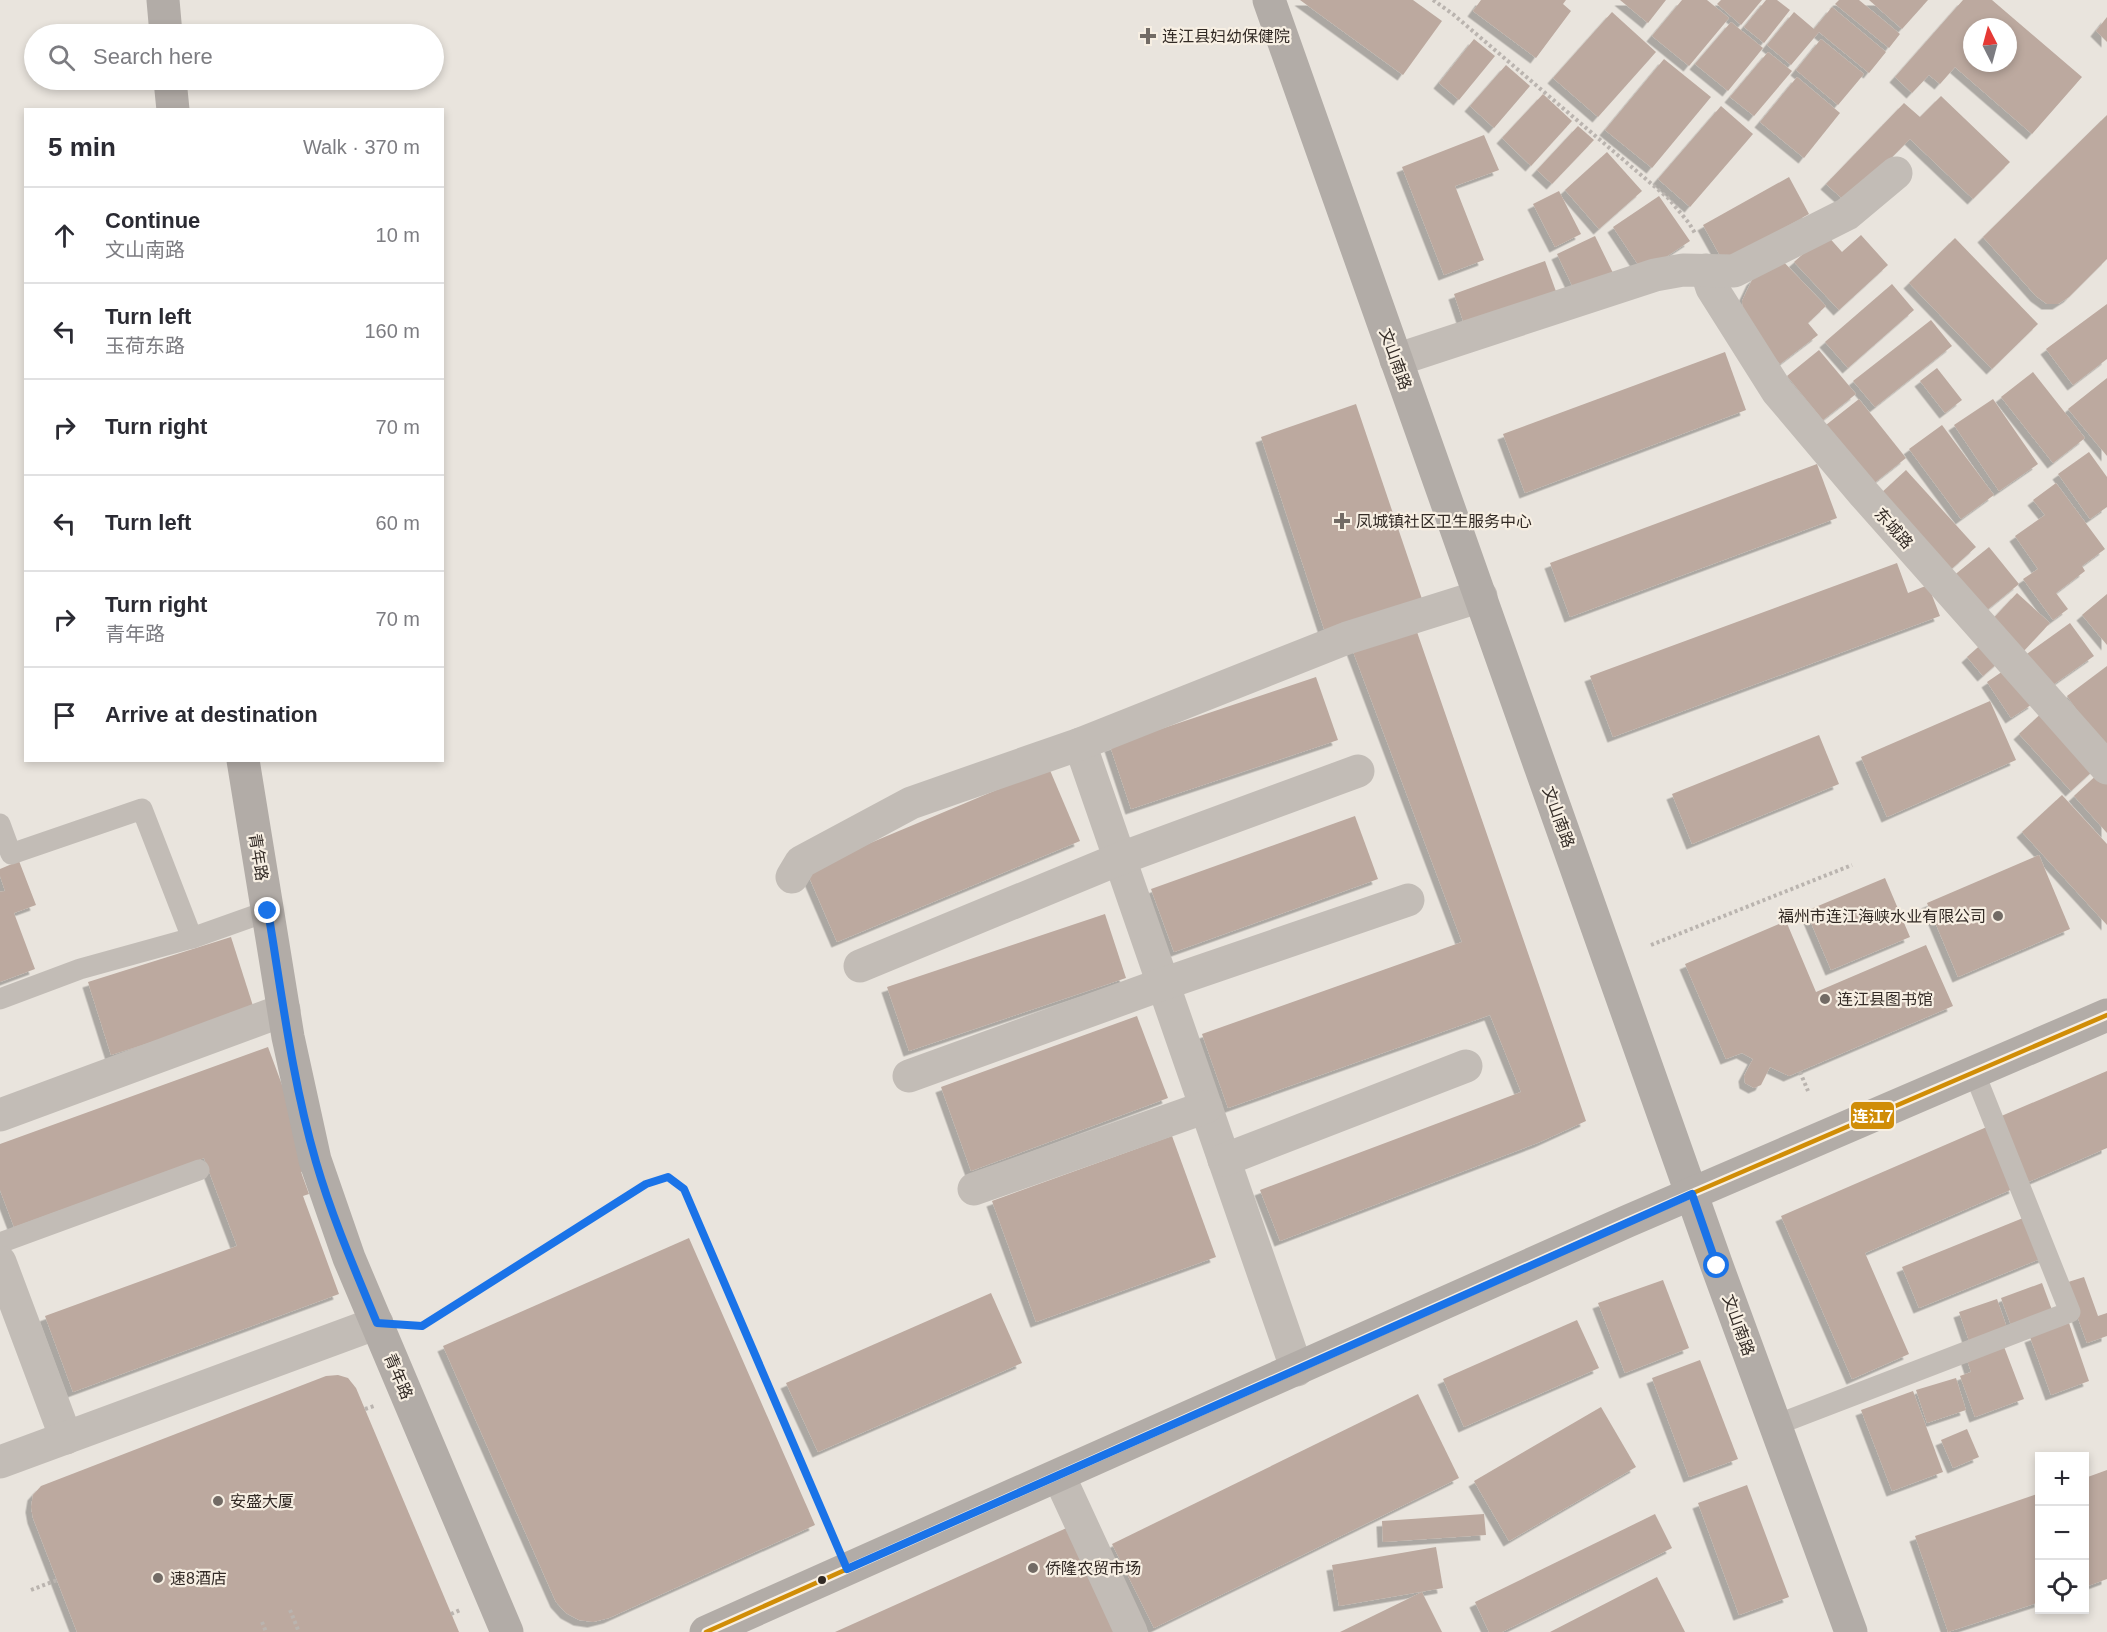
<!DOCTYPE html>
<html lang="en">
<head>
<meta charset="utf-8">
<style>
	body { margin:0; font-family:Arial,"Noto Sans SC",sans-serif; background:#f2f2f3; color:#2b2b33 }
	.controls { position:absolute; right:18px; bottom:18px; display:grid; overflow:hidden; border-radius:0px; box-shadow:0 3px 9px #0003 }
	.controls button { width:54px; height:54px; display:grid; place-items:center; padding:0; border:0; border-bottom:2px solid #e1e1e2; background:#fff; color:#2b2b33; font:30px sans-serif }
	.compass { position:absolute; left:1963px; top:18px; width:54px; height:54px; border-radius:50%; background:#fff; box-shadow:0 3px 9px #0003; rotate:354deg }
	.stop { position:absolute; width:18px; height:18px; margin:-14px; border:4px solid #1a73e8; border-radius:50%; background:#fff }
	.stop.end { background:#1a73e8; border-color:#fff; box-shadow:0 2px 6px #0008 }
	.list { margin:0; padding:0; list-style:none }
	h2 { display:flex; justify-content:space-between; align-items:center; height:78px; margin:0; padding:0 24px; font-size:26px }
	h2 small { font-size:20px; font-weight:400; color:#7c7c81 }
	.list li { display:grid; grid-template-columns:39px 1fr auto; gap:18px; align-items:center; box-sizing:border-box; height:96px; padding:0 24px; border-top:2px solid #e1e1e2 }
	.list b { display:block; font-size:22px; white-space:nowrap }
	.list p { margin:0; font-size:20px; white-space:nowrap; color:#7c7c81 }
	.list em { font-size:20px; font-style:normal; color:#7c7c81 }
	.icon { flex:none; width:33px; height:33px; fill:none; stroke:currentColor; stroke-width:2; stroke-linecap:round; stroke-linejoin:round }
	.map { position:relative; flex:none; width:2107px; height:1632px; overflow:hidden }
	.search { position:absolute; background:#fff; box-shadow:0 3px 9px #0003; left:24px; top:24px; width:420px; height:66px; display:flex; align-items:center; gap:15px; box-sizing:border-box; padding:0 21px; border-radius:33px; color:#7c7c81; font-size:22px }
	.panel { position:absolute; background:#fff; box-shadow:0 3px 9px #0003; left:24px; top:108px; width:420px; height:654px; border-radius:0px }
	.map>svg:first-child { display:block }
</style>
</head>
<body>
<div class="map">
<svg width="2107" height="1632" viewBox="0 0 2107 1632">
	<defs>
		<filter id="shadow"><feDropShadow dx="-5.5" dy="5.5" stdDeviation="0" flood-color="#0004"/></filter>
	</defs>
	<rect width="100%" height="100%" fill="#e9e4dd"/>
	<!-- building -->
	<g fill="#bca99f" fill-rule="evenodd" filter="url(#shadow)">
		<path d="M1300,0H1413L1442,21L1403,75Z"/>
		<path d="M1481,0H1566L1563,4L1571,11L1536,58L1473,11Z"/>
		<path d="M1620,0H1666L1648,23Z"/>
		<path d="M1682,0H1707L1729,18L1689,66L1652,36Z"/>
		<path d="M1721,0H1762L1741,25L1717,4Z"/>
		<path d="M1766,0H1777L1790,10L1764,43L1744,27Z"/>
		<path d="M1839,0H1859L1900,34L1889,48L1835,4Z"/>
		<path d="M1869,0H1928L1902,29Z"/>
		<path d="M1963,0H1992L2082,77L2032,134L1955,67L1940,84L1929,75L1912,93L1895,77ZM1972,27H2008V63H1972Z"/>
		<path d="M1832,7L1886,52L1869,73L1819,32L1791,65L1767,45L1794,12L1814,29Z"/>
		<path d="M1612,12L1656,52L1598,117L1553,78Z"/>
		<path d="M2107,17V42L2096,31Z"/>
		<path d="M1731,22L1763,48L1728,91L1695,64Z"/>
		<path d="M1474,39L1495,56L1459,100L1439,83Z"/>
		<path d="M1821,39L1864,74L1838,105L1796,70Z"/>
		<path d="M1768,52L1792,71L1754,116L1730,97Z"/>
		<path d="M1664,59L1711,97L1652,168L1605,130Z"/>
		<path d="M1506,65L1530,86L1494,128L1470,106Z"/>
		<path d="M1797,77L1840,113L1804,158L1760,122Z"/>
		<path d="M1543,94L1572,121L1531,166L1502,138Z"/>
		<path d="M1941,96L2010,162L1973,199L1910,139L1847,203L1826,184L1904,103L1920,117Z"/>
		<path d="M1721,106L1753,134L1690,207L1658,179Z"/>
		<path d="M2107,115V259L2069,297L2058,304H2047L2036,296L1983,237Z"/>
		<path d="M1578,126L1594,140L1552,184L1537,170Z"/>
		<path d="M1484,135L1499,170L1455,186L1484,260L1444,275L1402,167Z"/>
		<path d="M1607,152L1642,191L1599,229L1565,190Z"/>
		<path d="M1789,177L1809,214L1723,261L1703,225Z"/>
		<path d="M1559,191L1581,234L1555,247L1533,204Z"/>
		<path d="M1659,196L1690,241L1643,272L1613,227Z"/>
		<path d="M1826,234L1842,252L1861,235L1888,265L1839,310L1794,262Z"/>
		<path d="M1595,236L1615,277L1577,296L1557,254Z"/>
		<path d="M1955,238L2038,324L1992,369L1909,283Z"/>
		<path d="M1778,256L1826,306L1808,323L1818,335L1780,364L1754,335L1744,317L1742,301L1752,280Z"/>
		<path d="M1545,261L1558,297L1466,330L1454,294Z"/>
		<path d="M1892,284L1914,310L1848,368L1825,342Z"/>
		<path d="M2107,304V359L2073,385L2046,349Z"/>
		<path d="M1931,320L1952,346L1875,407L1853,381Z"/>
		<path d="M1819,350L1856,394L1823,420L1787,376Z"/>
		<path d="M1725,352L1746,410L1525,493L1503,434Z"/>
		<path d="M1937,368L1962,400L1945,413L1920,381Z"/>
		<path d="M2033,372L2085,438L2053,463L2001,397Z"/>
		<path d="M2107,378V456L2068,409Z"/>
		<path d="M1859,399L1906,458L1873,484L1826,425Z"/>
		<path d="M1993,399L2038,464L1999,491L1954,425Z"/>
		<path d="M1356,404L1424,605L1326,635L1261,437Z"/>
		<path d="M1942,425L1994,495L1961,519L1909,449Z"/>
		<path d="M2089,452L2107,477V507L2090,519L2058,474Z"/>
		<path d="M1817,464L1837,518L1570,617L1550,563Z"/>
		<path d="M1906,470L1976,547L1947,573L1877,497Z"/>
		<path d="M2056,483L2105,549L2082,566L2085,571L2056,593L2068,609L2053,620L2023,579L2038,569L2015,536L2045,515L2033,500Z"/>
		<path d="M1989,547L2019,584L1982,614L1952,577Z"/>
		<path d="M1897,563L1908,593L1928,585L1940,616L1613,737L1590,676Z"/>
		<path d="M2017,593L2050,623L2021,654L1988,624Z"/>
		<path d="M2107,594V645L2082,615Z"/>
		<path d="M2070,623L2094,656L2047,689L2024,656Z"/>
		<path d="M1416,629L1586,1121L1540,1142L1280,1241L1260,1190L1521,1092L1490,1015L1228,1108L1202,1034L1462,942L1351,646Z"/>
		<path d="M1985,641L2001,660L1983,676L1967,657Z"/>
		<path d="M2107,666V752L2067,696Z"/>
		<path d="M2009,667L2034,703L2011,718L1987,682Z"/>
		<path d="M1316,677L1338,740L1131,809L1110,746Z"/>
		<path d="M1990,701L2016,760L1887,817L1861,757Z"/>
		<path d="M2045,710L2097,767L2071,791L2019,734Z"/>
		<path d="M1819,735L1839,784L1692,844L1672,794Z"/>
		<path d="M1049,768L1080,841L837,942L806,870Z"/>
		<path d="M2100,772L2107,780V833L2074,796Z"/>
		<path d="M2062,795L2107,844V925L2022,832Z"/>
		<path d="M1355,816L1378,879L1174,952L1151,889Z"/>
		<path d="M2039,855L2070,929L1958,977L1927,903Z"/>
		<path d="M19,861L36,905L14,913L35,969L0,982V892L5,891L0,876V869Z"/>
		<path d="M1885,878L1910,937L1831,970L1806,911Z"/>
		<path d="M1105,914L1126,978L909,1051L887,987Z"/>
		<path d="M1786,921L1816,992L1926,945L1953,1006L1789,1076L1770,1067L1761,1085L1754,1088L1745,1083L1744,1076L1753,1059L1742,1053L1726,1059L1685,964Z"/>
		<path d="M231,937L254,1009L111,1055L88,982Z"/>
		<path d="M1137,1016L1168,1098L971,1171L941,1087Z"/>
		<path d="M268,1047L305,1147L307,1170L301,1172L309,1194L303,1196L339,1294L73,1392L45,1316L237,1246L204,1158L14,1227L0,1190V1144Z"/>
		<path d="M2107,1071V1148L2026,1183L1999,1117Z"/>
		<path d="M1989,1126L2015,1188L1865,1253L1909,1354L1852,1379L1781,1216Z"/>
		<path d="M1172,1136L1216,1257L1036,1322L992,1201Z"/>
		<path d="M2028,1216L2045,1257L1919,1308L1902,1267Z"/>
		<path d="M689,1238L815,1525L609,1618L593,1622L579,1620L566,1613L556,1602L443,1346Z"/>
		<path d="M2084,1277L2098,1316L2107,1313V1336L2087,1343L2065,1283Z"/>
		<path d="M1663,1280L1689,1348L1625,1373L1598,1303Z"/>
		<path d="M2042,1283L2052,1310L2011,1325L2001,1298Z"/>
		<path d="M991,1293L1022,1363L818,1452L786,1383Z"/>
		<path d="M1997,1299L2007,1328L1969,1341L1959,1312Z"/>
		<path d="M1577,1320L1599,1368L1464,1427L1443,1379Z"/>
		<path d="M2069,1323L2089,1381L2051,1395L2030,1337Z"/>
		<path d="M2003,1344L2024,1399L1975,1417L1960,1376L1971,1372L1966,1357Z"/>
		<path d="M1700,1360L1738,1459L1689,1477L1652,1378Z"/>
		<path d="M338,1375L348,1378L356,1388L459,1632H77L33,1518L31,1507L33,1495L41,1486L326,1376Z"/>
		<path d="M1956,1378L1966,1410L1927,1423L1916,1390Z"/>
		<path d="M1913,1391L1943,1472L1892,1491L1861,1410Z"/>
		<path d="M1418,1394L1459,1478L1154,1628L1112,1544Z"/>
		<path d="M1601,1407L1636,1467L1509,1541L1474,1481Z"/>
		<path d="M1967,1429L1979,1457L1953,1468L1941,1440Z"/>
		<path d="M2107,1470V1579L2085,1587V1478Z"/>
		<path d="M1747,1485L1789,1597L1739,1615L1698,1503Z"/>
		<path d="M2040,1493V1602L1948,1632L1915,1536Z"/>
		<path d="M1484,1514L1486,1535L1383,1542L1382,1521Z"/>
		<path d="M1655,1514L1672,1548L1502,1632H1489L1475,1602Z"/>
		<path d="M1071,1526L1118,1632H835Z"/>
		<path d="M1436,1547L1443,1588L1339,1606L1332,1565Z"/>
		<path d="M1657,1577L1685,1632H1550Z"/>
		<path d="M1422,1592L1442,1632H1340Z"/>
	</g>
	<g fill="none" stroke-linecap="round" stroke-linejoin="round">
		<!-- path -->
		<g stroke="#bab4af" stroke-width="4" stroke-dasharray="3 3" stroke-linecap="butt">
			<path d="M1433,0L1454,15L1668,198L1689,223L1696,235"/>
			<path d="M1651,945L1852,865"/>
			<path d="M1800,1072L1808,1091"/>
			<path d="M416,1326H422L646,1184L668,1177L684,1189L833,1536"/>
			<path d="M365,1409L374,1406"/>
			<path d="M31,1590L57,1580"/>
			<path d="M290,1610L299,1632"/>
			<path d="M451,1614L460,1610"/>
			<path d="M262,1622L266,1632"/>
		</g>
		<!-- lane -->
		<g stroke="#c2bcb6" stroke-width="21">
			<path d="M0,824L11,854L142,809L192,938"/>
			<path d="M0,999L80,969L192,938L268,911"/>
			<path d="M0,1243L199,1170"/>
			<path d="M1776,1425L2070,1312L1974,1072"/>
		</g>
		<!-- street -->
		<g stroke="#c2bcb6" stroke-width="33">
			<path d="M1706,270L1712,288L1777,391L1864,494L2107,768"/>
			<path d="M1396,360L1655,275L1683,270L1734,271L1847,214L1896,173"/>
			<path d="M1080,744L1297,1370"/>
			<path d="M792,877L801,862L911,803L1080,744L1347,638L1481,596"/>
			<path d="M860,966L1119,859L1358,771"/>
			<path d="M909,1076L1163,984L1408,900"/>
			<path d="M0,1115L284,1010"/>
			<path d="M1224,1160L1466,1066"/>
			<path d="M974,1189L1206,1107"/>
			<path d="M0,1262L66,1438"/>
			<path d="M0,1462L377,1323"/>
			<path d="M1059,1476L1131,1632"/>
		</g>
		<!-- secondary -->
		<g stroke="#b2aca7" stroke-width="33">
			<path d="M163,0L166,34"/>
			<path d="M1269,0L1717,1266L1851,1632"/>
			<path d="M170,80L173,110"/>
			<path d="M243,760L288,1037L315,1160L349,1258L507,1632"/>
			<path d="M706,1632L1628,1221L2107,1015"/>
		</g>
		<!-- bus-1 casing -->
		<g stroke="#f7efe3" stroke-width="9">
			<path id="bus-1" d="M706,1632L1628,1221L2107,1015"/>
		</g>
		<!-- bus-1 -->
		<use href="#bus-1" stroke="#d08d07" stroke-width="4.5"/>
	</g>
	<g fill="none" stroke-linecap="round" stroke-linejoin="round">
		<!-- route -->
		<path stroke="#1a73e8" stroke-width="8" d="M268,911C282,995 292,1080 316,1162C332,1217 355,1270 377,1323L422,1326L646,1184L668,1177L684,1189L847,1569L1692,1194L1717,1266"/>
	</g>
	<!-- markers -->
	<g fill="#726b65" stroke="#f7efe3" stroke-width="2">
		<path d="M1145 27h6v6h6v6h-6v6h-6v-6h-6v-6h6z"/>
		<path d="M1339 512h6v6h6v6h-6v6h-6v-6h-6v-6h6z"/>
		<circle cx="1998" cy="916" r="6"/>
		<circle cx="1825" cy="999" r="6"/>
		<circle cx="218" cy="1501" r="6"/>
		<circle cx="1033" cy="1568" r="6"/>
		<circle cx="158" cy="1578" r="6"/>
	</g>
	<circle fill="#322a25" stroke="#f7efe3" stroke-width="2" cx="822" cy="1580" r="5"/>
	<g text-anchor="middle" stroke-width="4.5" stroke-linejoin="round" paint-order="stroke">
		<!-- poi labels -->
		<g font-size="16" fill="#322a25" stroke="#f7efe3" text-anchor="start">
			<text x="1162" y="42">连江县妇幼保健院</text>
			<text x="1356" y="527">凤城镇社区卫生服务中心</text>
			<text x="1986" y="922" text-anchor="end">福州市连江海峡水业有限公司</text>
			<text x="1837" y="1005">连江县图书馆</text>
			<text x="230" y="1507">安盛大厦</text>
			<text x="1045" y="1574">侨隆农贸市场</text>
			<text x="170" y="1584">速8酒店</text>
		</g>
		<!-- street labels -->
		<g font-size="16" fill="#322a25" stroke="#f7efe3">
			<text transform="translate(1396 359) rotate(70)" y="6">文山南路</text>
			<text transform="translate(1894 528) rotate(48)" y="6">东城路</text>
			<text transform="translate(1559 817) rotate(70)" y="6">文山南路</text>
			<text transform="translate(259 857) rotate(81)" y="6">青年路</text>
			<text transform="translate(1739 1325) rotate(70)" y="6">文山南路</text>
			<text transform="translate(399 1376) rotate(67)" y="6">青年路</text>
		</g>
	</g>
	<rect stroke="#f7efe3" stroke-width="2" x="1850" y="1101" width="45" height="29" rx="6" fill="#d08d07"/>
	<g font-size="16" text-anchor="middle" font-weight="bold" fill="#fff">
		<text x="1873" y="1122">连江7</text>
	</g>
</svg>
<div class="controls">
<button>+</button>
<button>−</button>
<button><svg class="icon" aria-label="locate" viewBox="0 0 24 24"><circle cx="12" cy="12" r="6"/><path d="M12 2v4M12 18v4M2 12h4M18 12h4"/></svg></button>
</div>
<svg class="compass" viewBox="-18 -18 36 36"><path d="M0-13l5 13h-10z" fill="#e53935"/><path d="M0 13l5-13h-10z" fill="#7c7c81"/></svg>
<div class="stop" style="left:1717px;top:1266px"></div>
<div class="stop end" style="left:268px;top:911px"></div>
<div class="search"><svg class="icon" aria-label="search" viewBox="0 0 24 24"><circle cx="10" cy="10" r="6"/><path d="M15 15l6 6"/></svg>Search here</div>
<section class="panel">
<h2>5 min<small>Walk · 370 m</small></h2>
<ul class="list">
<li><svg class="icon" aria-label="ahead" viewBox="0 0 24 24"><path d="M12 20V5M6 11l6-6 6 6"/></svg><div><b>Continue</b><p>文山南路</p></div><em>10 m</em></li>
<li><svg class="icon" aria-label="left" viewBox="0 0 24 24"><path d="M17 20v-9H6M10 6l-5 5 5 5"/></svg><div><b>Turn left</b><p>玉荷东路</p></div><em>160 m</em></li>
<li><svg class="icon" aria-label="right" viewBox="0 0 24 24"><path d="M7 20v-9h11M14 6l5 5-5 5"/></svg><div><b>Turn right</b></div><em>70 m</em></li>
<li><svg class="icon" aria-label="left" viewBox="0 0 24 24"><path d="M17 20v-9H6M10 6l-5 5 5 5"/></svg><div><b>Turn left</b></div><em>60 m</em></li>
<li><svg class="icon" aria-label="right" viewBox="0 0 24 24"><path d="M7 20v-9h11M14 6l5 5-5 5"/></svg><div><b>Turn right</b><p>青年路</p></div><em>70 m</em></li>
<li><svg class="icon" aria-label="arrive" viewBox="0 0 24 24"><path d="M6 21V4h12l-3 4 3 4H6"/></svg><div><b>Arrive at destination</b></div></li>
</ul>
</section>
</div>
</body>
</html>
